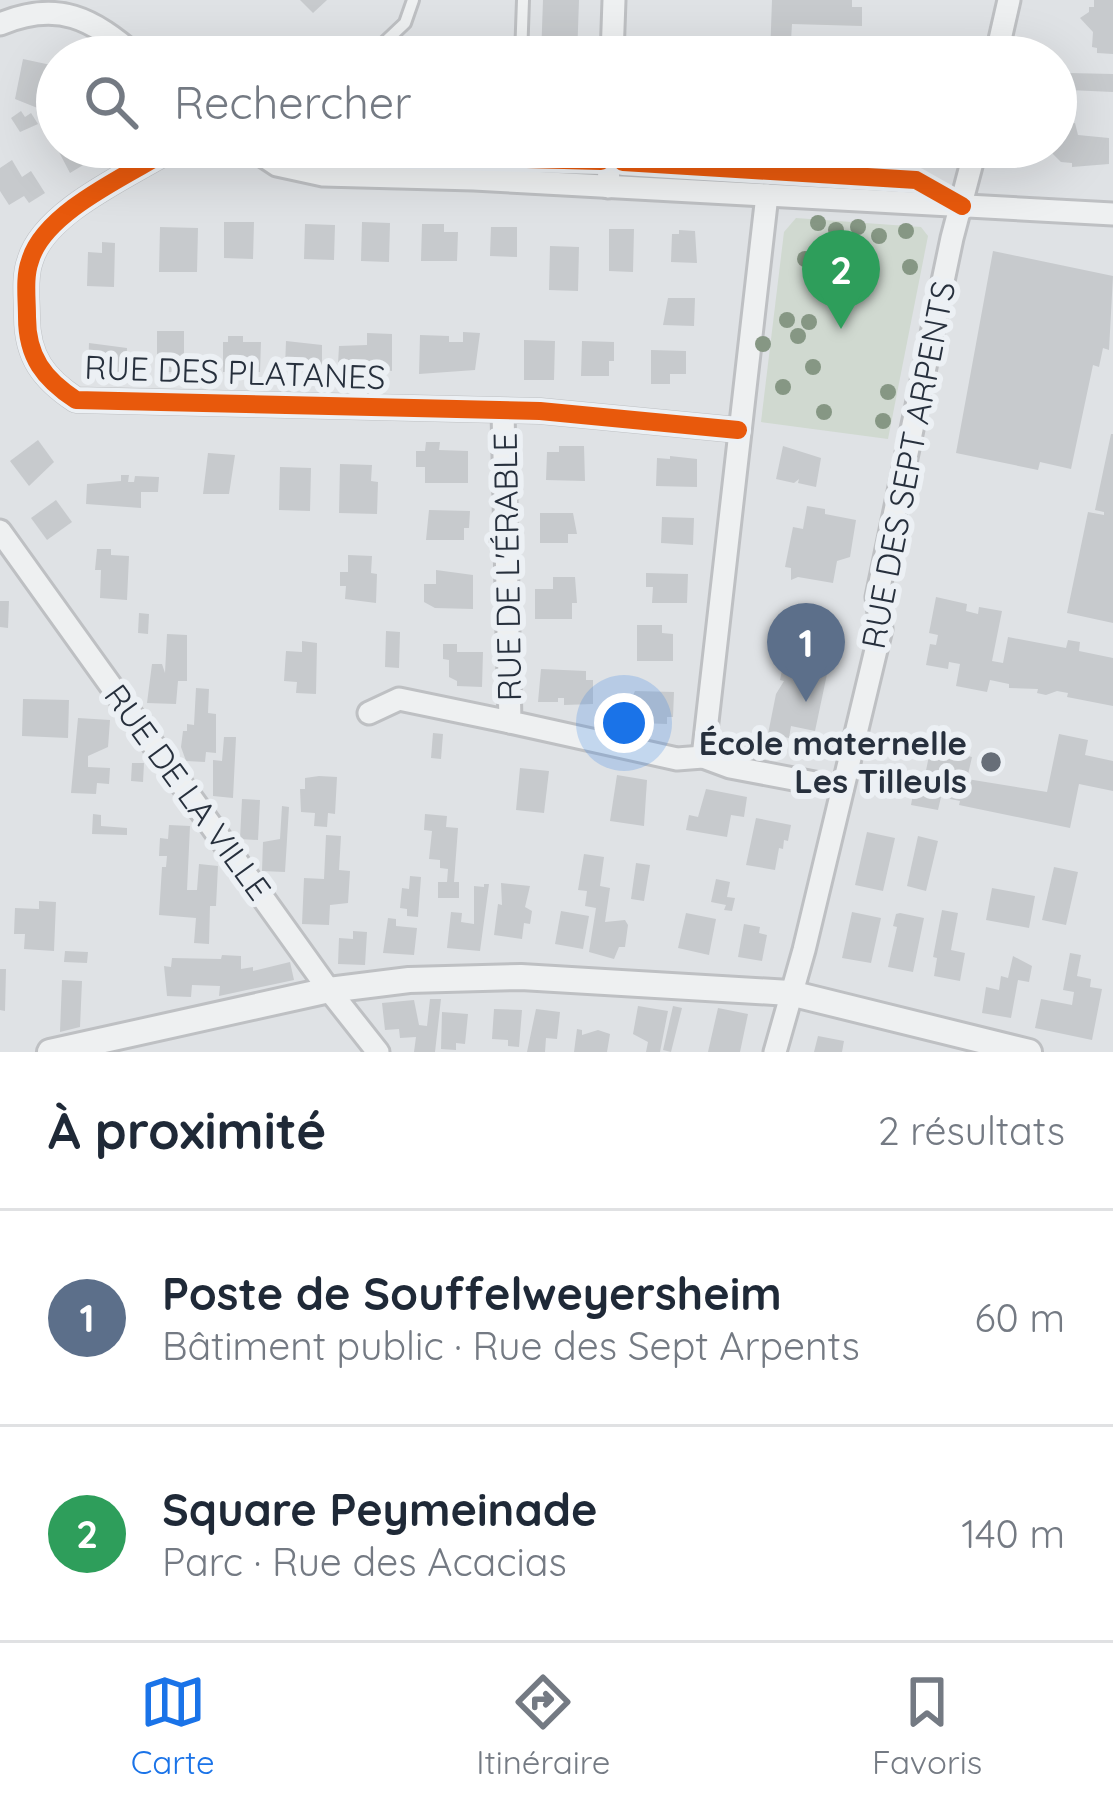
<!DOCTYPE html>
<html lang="fr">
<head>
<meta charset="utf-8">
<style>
	body { margin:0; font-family:Quicksand,sans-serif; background:#f6f6f7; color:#1f2937 }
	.you { position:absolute; left:624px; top:723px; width:42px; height:42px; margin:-30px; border:9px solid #fff; border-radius:50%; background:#1a73e8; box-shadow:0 0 0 18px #1a73e833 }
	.badge { display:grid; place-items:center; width:78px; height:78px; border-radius:50%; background:#1a73e8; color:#fff; font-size:39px; font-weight:700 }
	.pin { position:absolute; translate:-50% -99px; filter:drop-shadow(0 3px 6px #0008) }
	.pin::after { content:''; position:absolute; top:63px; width:42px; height:36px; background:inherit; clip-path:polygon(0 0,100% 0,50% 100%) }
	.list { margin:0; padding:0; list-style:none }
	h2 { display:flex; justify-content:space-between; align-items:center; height:156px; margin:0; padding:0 48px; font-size:51px }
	h2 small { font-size:39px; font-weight:400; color:#747a83 }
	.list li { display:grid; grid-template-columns:78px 1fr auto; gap:36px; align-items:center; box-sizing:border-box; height:216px; padding:0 48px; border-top:3px solid #e0e1e3 }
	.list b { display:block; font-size:45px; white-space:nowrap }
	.list p { margin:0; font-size:39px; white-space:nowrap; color:#747a83 }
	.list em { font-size:39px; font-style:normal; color:#747a83 }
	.icon { flex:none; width:66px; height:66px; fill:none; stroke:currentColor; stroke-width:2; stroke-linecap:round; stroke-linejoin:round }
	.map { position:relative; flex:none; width:1113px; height:1052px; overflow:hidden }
	.search { position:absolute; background:#fff; box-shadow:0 12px 48px #0002; left:36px; right:36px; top:36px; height:132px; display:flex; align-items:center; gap:30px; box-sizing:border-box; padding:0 42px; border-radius:66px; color:#747a83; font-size:45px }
	.sheet { height:588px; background:#fff }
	nav { display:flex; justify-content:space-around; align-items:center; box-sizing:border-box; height:168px; border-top:3px solid #e0e1e3; background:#fff; font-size:33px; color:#747a83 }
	nav a { display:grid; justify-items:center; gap:6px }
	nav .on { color:#1a73e8 }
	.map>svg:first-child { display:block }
</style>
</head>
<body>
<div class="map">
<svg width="1113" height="1052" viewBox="0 0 1113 1052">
	<rect width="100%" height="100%" fill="#dfe2e5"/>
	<!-- green -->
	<path fill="#d0d9d0" d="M796,218L921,227L928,236L888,439L761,422L784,232Z"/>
	<!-- building -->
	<g fill="#c7cacd">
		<path d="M300,0H327L313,13Z"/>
		<path d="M543,0H579L577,57H541Z"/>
		<path d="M772,0H852V7H862V26L792,24L790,57H770Z"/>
		<path d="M1094,0H1113V54L1097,53V48L1092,47L1093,32L1080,18L1089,12V7H1094Z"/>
		<path d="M741,39L759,40L758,57H740Z"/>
		<path d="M671,43L718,44L717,57H671Z"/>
		<path d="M233,44L269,50V57H232Z"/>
		<path d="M23,59L51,65L40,109L15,99Z"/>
		<path d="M1069,73L1113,74V92L1069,90Z"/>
		<path d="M1056,93L1066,94L1065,124L1075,123L1078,135L1109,138V164L1072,167V163L1061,162L1046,147H1056Z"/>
		<path d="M21,111L25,117L31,113L38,124L20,132L11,118Z"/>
		<path d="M57,130V147H113L70,173L50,135Z"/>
		<path d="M12,160L22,177L31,171L45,193L29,203L24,196L9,205L0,191V168Z"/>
		<path d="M224,222H254L253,259L224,258Z"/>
		<path d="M362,222L390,223L389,262L361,261Z"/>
		<path d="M305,224L335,225L334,260L304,259Z"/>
		<path d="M422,224H444V232H458L457,261H421Z"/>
		<path d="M160,227L198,228L197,272H159Z"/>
		<path d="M491,227H517V257L490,256Z"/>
		<path d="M609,229H634L633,272L609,271Z"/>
		<path d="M679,230L695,231L697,263L671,262L672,234H679Z"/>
		<path d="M102,242L115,243L114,287L87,286L88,252L102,253Z"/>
		<path d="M550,246L579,247L578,291L549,290Z"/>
		<path d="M993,251L1113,276L1109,350L1103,348L1099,367L1093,365L1071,469L1040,462L1038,470L956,453Z"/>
		<path d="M668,298H695L694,326L663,325Z"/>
		<rect x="157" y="331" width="27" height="41"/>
		<path d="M463,332L480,333L475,370L419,374L420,335L449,336V342H463Z"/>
		<path d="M367,333L392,334V371L338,364L339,346L367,345Z"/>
		<path d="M228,336H243V342H261L260,372H223V342H228Z"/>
		<path d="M524,340L555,341L554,380H524Z"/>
		<path d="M286,341L322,345V371L285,368Z"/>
		<path d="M582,341L614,342V361H609V376H581Z"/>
		<path d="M89,343L127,348L126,372L88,371Z"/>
		<path d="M651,350L686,351V374H670V384H651Z"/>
		<path d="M1111,434H1113V623L1067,613L1088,512L1104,515V512L1095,510Z"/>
		<path d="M38,440L54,462L29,486L10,461Z"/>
		<path d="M426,442H440L439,450L468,451V483H425V467H416V451H425Z"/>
		<path d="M559,446H584L585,481L546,480L547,452H559Z"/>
		<path d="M783,446L821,458L816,487L798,483L799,479L794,483L776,479Z"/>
		<path d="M208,453L235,455L229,494H203Z"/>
		<path d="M670,456L697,459V487L656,486L657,458L670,459Z"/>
		<path d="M340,464L372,465L371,481L378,482L377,514L339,513Z"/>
		<path d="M280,467L311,468L310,511L279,510Z"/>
		<path d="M121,475H129L128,482H134L135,476L159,477L158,492H141V508L86,504L87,484L121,481Z"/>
		<path d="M56,500L72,522L47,540L31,518Z"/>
		<path d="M807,506L825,509V514L856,520L850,557L837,561L833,583L798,577L791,580V568L785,567L793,527L803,529Z"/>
		<path d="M429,510L470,511L469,528H464V540H426Z"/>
		<path d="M540,513H573L577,534H568V543H540Z"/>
		<path d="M662,517L694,518L693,545L661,543Z"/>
		<path d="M97,549H111V555L129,556L127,600L100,598L101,570H95Z"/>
		<path d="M348,555L372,556L371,573L377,574L376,603L345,599L346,586H340V572H348Z"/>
		<path d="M436,570L473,575V609L435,608L424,602V584H436Z"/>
		<path d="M646,573L688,574L687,603H652L653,587H646Z"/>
		<path d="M553,577H575L577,603H572V619H535V589H553Z"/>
		<path d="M936,597L967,604L966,611L978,614L979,607L1002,611L992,661L1003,663L1008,637L1066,648L1068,640L1080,642L1079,651L1113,658V706L1067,697L1068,693L1057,691L1046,695L1037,693L1038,689L1009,688V684L990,680L987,692L956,686L960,664L949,662L948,669L926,665L930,644L936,645L938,635L929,633Z"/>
		<path d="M0,601H9L8,628L0,627Z"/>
		<path d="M139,613L149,614L148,634L138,633Z"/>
		<path d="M637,625H662V633L673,634V661H637Z"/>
		<path d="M386,631L400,632L399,668L385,667Z"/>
		<path d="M167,634L187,635V681H178L176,704L147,703L152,664H162L165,673Z"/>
		<path d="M302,641L317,643L316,694L296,693L297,682L284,681L286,651L302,652Z"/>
		<path d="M443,644H457V652H483L482,687L457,686V681L449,677V660L443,659Z"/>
		<path d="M787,646L831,655L815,731L791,726L789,738L768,734L776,694L784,681L780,680Z"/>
		<path d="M541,669L586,671V680H593V704L564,705V698H558V702H538Z"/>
		<path d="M196,688L209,689L208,713L216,714V753L206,752L205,762L186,761L181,747L183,731H187V724L194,725Z"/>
		<path d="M635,691L674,692L673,717H667V724L640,723V716L634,717L628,706Z"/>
		<path d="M23,699L69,700L68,738L22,736Z"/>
		<path d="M78,718L110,720L108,747L88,756V767L110,768L109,784L97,783L96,794L71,793Z"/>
		<path d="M433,733L443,734L441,759L431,758Z"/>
		<path d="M1059,734L1088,740L1085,755L1113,761V791L1079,784L1070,828L959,805L960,801L941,797L938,810L911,805L916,778L924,780L929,756L944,759L945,751L972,757L967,779L1047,792Z"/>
		<path d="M224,737H236L233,798L213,796V760L222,761Z"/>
		<path d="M132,763H144L143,782L131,781Z"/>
		<path d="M520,768L549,771L544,813L516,810Z"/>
		<path d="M617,775L647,780L644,826L610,821Z"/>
		<path d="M319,776L337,777L335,814L328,813L327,827L314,826L315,813L301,812L300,789H305V778Z"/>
		<path d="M706,789L747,797L744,817L731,815L727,837L686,830L689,815L698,817Z"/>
		<path d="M242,799L260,800L258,840L240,839Z"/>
		<path d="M282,806L289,807L285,872L262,871L263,842L280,839Z"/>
		<path d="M93,814L101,815V826L127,828V835L92,834Z"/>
		<path d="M425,814L447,816L446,827L458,828L454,882H459V898H438V882H447L448,869L440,868V860L429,859L432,831L424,830Z"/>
		<path d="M756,818L791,825L788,841L784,840L783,849L779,848L775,870L746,865Z"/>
		<path d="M169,825L190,826L187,890H197L199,864L218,866L216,906H210L209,944L194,943L196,918L159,915L162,867H166L167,856H159L160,838L168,839Z"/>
		<path d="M867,832L895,838L883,891L855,885Z"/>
		<path d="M326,835L341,836L339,870L350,871L348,903L330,905L329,925L302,924L304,878L324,879Z"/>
		<path d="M918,836L938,841L926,891L907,886Z"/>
		<path d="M584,854L604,857L600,886L610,888L605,922L625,920L628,925L625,947H619L614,959L589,952L596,908L585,906L587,891L578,890Z"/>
		<path d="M636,863L650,865L644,901L631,899Z"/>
		<path d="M1054,867L1078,872L1066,925L1042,920Z"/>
		<path d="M410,876L421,877L418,917L407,916V909L400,908L402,888L409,889Z"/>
		<path d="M716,879L730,882L727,897L735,898L732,911L724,910L726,905L711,902Z"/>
		<path d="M501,883L530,886L525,907L532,911L530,924L524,923L522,939L494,935L498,904L502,905Z"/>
		<path d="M484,884H489L480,951L447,948L451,912L462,913L461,922L474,924V886L484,887Z"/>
		<path d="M992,888L1035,896L1029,928L986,920Z"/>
		<path d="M39,901L56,902L54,951L24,949L25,934H14L15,908L39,909Z"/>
		<path d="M942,910L958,913L951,950L965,953L960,981L934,976L937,958L933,957Z"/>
		<path d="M561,911L589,916L583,949L555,944Z"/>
		<path d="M852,912L881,918L871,963L842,958Z"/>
		<path d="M686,913L716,919L709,955L678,948Z"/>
		<path d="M900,913L924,918L913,972L888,967L897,927L893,926L896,914Z"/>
		<path d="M388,918L396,919V926L417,928L414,955L383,953Z"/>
		<path d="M744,924L760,927L759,933L767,935L762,961L738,957Z"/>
		<path d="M353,931L367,932L365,965L338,964L339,938L353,939Z"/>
		<path d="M65,951L88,952L87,963L64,962Z"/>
		<path d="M1070,953L1081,955L1077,976L1091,979L1090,987L1102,989L1092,1040L1035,1028L1041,999L1072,1005L1074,992L1063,990Z"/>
		<path d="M222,955L241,956V969L253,967V971L290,962L294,980L219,996L220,986L192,985L191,997L167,996L164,966L171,967L172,958L221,959Z"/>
		<path d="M1013,956L1032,966L1029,982L1018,980L1011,1018L982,1013L986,987L999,990L1001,976L1008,978Z"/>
		<path d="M0,969H6L5,1011L0,1010Z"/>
		<path d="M62,980L82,981L80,1027L60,1032Z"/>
		<path d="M430,999H441L435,1052H414L416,1037L400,1038L399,1029L385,1030L382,1003L414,1000L419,1025L427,1026Z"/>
		<path d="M638,1006L668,1011L660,1052H646L648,1042L633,1034Z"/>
		<path d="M673,1006L682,1008L671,1052L663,1050Z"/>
		<path d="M718,1008L748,1014L740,1052H708Z"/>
		<path d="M494,1009L522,1010L519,1047L508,1046V1040L492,1039Z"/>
		<path d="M536,1009L560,1012L557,1039L546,1038L545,1052H527Z"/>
		<path d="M442,1012L468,1014L465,1044L456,1043V1050L441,1049Z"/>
		<path d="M577,1029L582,1030V1035L598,1030L610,1034L607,1052H574Z"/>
		<path d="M818,1036L844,1041L842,1052H814Z"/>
	</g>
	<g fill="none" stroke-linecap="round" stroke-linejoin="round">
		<!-- service casing -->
		<g stroke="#bec0c3" stroke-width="16">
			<g id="service">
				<path d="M369,57L405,23L413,0"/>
				<path d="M521,57L523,0"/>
				<path d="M352,176L353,147"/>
			</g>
		</g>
		<!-- minor casing -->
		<g stroke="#bec0c3" stroke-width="27">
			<g id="minor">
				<path d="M0,24C58,0 92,18 137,57"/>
				<path d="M612,57L614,0"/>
				<path d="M996,57L1009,0"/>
				<path d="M174,147C131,174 44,211 30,261C24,277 27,299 27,317C27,357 44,379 76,400L540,411L738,430"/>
				<path d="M250,147L277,165L323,175L474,179L1113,214"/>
				<path d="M608,187L610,147"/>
				<path d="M503,411L510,722L677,759L703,757L730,767L841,788"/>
				<path d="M0,531L329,990L378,1052"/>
				<path d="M369,713L399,699L510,722"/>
				<path d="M703,757L767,195"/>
				<path d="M775,1052L804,950L881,629L877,597L952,238L976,147"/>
			</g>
		</g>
		<!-- tertiary casing -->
		<g stroke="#bec0c3" stroke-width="30">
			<path id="tertiary" d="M50,1052L329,990L409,980L521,977L790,993L1029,1052"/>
		</g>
		<!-- service -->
		<use href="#service" stroke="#eef0f1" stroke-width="10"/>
		<!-- minor -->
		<use href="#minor" stroke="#eef0f1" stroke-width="21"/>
		<!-- tertiary -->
		<use href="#tertiary" stroke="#eef0f1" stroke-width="24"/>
		<!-- cycleway casing -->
		<g stroke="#ecf0f4" stroke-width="26">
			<g id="cycleway">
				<path d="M174,147C131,174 44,211 30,261C24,277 27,299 27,317C27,357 44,379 76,400L540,411L738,430"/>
				<path d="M287,147L301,153L601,161"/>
				<path d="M623,162L916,180L962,206"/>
			</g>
		</g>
		<!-- cycleway -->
		<use href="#cycleway" stroke="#e8590c" stroke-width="18"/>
	</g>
	<!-- trees -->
	<g fill="#869784">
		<circle cx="818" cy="223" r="8"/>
		<circle cx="858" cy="227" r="8"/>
		<circle cx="836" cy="230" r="8"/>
		<circle cx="906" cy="231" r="8"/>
		<circle cx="879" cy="236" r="8"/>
		<circle cx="805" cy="259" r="8"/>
		<circle cx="910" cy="267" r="8"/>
		<circle cx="787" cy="320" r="8"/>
		<circle cx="809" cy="322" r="8"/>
		<circle cx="798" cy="336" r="8"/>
		<circle cx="763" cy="344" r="8"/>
		<circle cx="813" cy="367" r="8"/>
		<circle cx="783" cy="387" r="8"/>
		<circle cx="888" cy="392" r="8"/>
		<circle cx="824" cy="412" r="8"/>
		<circle cx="883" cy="421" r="8"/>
	</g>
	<!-- markers -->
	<circle fill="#676e78" stroke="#ecf0f4" stroke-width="4.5" cx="991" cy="762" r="12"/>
	<g text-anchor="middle" stroke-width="12" stroke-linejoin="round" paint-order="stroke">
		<!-- street labels -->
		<g font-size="33" fill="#27303d" stroke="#ecf0f4">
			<text transform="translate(235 372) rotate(2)" y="12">RUE DES PLATANES</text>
			<text transform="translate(908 465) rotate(-79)" y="12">RUE DES SEPT ARPENTS</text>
			<text transform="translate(507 567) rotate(-91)" y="12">RUE DE L'ÉRABLE</text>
			<text transform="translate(188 792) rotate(54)" y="12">RUE DE LA VILLE</text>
		</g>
		<!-- poi labels -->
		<g font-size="33" font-weight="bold" fill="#27303d" stroke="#ecf0f4" text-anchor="end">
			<text x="967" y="755">École maternelle<tspan x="967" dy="38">Les Tilleuls</tspan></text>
		</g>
	</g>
</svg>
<div class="you"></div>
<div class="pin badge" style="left:806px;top:702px;background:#5c6f8a">1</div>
<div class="pin badge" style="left:841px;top:329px;background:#2e9e5b">2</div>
<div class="search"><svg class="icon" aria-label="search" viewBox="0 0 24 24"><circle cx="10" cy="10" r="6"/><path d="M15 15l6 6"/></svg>Rechercher</div>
</div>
<section class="sheet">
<h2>À proximité<small>2 résultats</small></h2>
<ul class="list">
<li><span class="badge" style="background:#5c6f8a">1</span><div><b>Poste de Souffelweyersheim</b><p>Bâtiment public · Rue des Sept Arpents</p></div><em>60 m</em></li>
<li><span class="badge" style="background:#2e9e5b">2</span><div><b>Square Peymeinade</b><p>Parc · Rue des Acacias</p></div><em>140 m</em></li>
</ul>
</section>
<nav>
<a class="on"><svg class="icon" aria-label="map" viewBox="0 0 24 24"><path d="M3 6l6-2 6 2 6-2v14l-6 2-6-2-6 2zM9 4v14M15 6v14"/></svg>Carte</a>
<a><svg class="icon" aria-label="directions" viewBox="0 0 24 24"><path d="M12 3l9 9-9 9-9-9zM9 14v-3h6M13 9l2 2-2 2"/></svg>Itinéraire</a>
<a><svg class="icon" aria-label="saved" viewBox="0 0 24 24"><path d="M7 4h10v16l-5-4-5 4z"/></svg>Favoris</a>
</nav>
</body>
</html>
